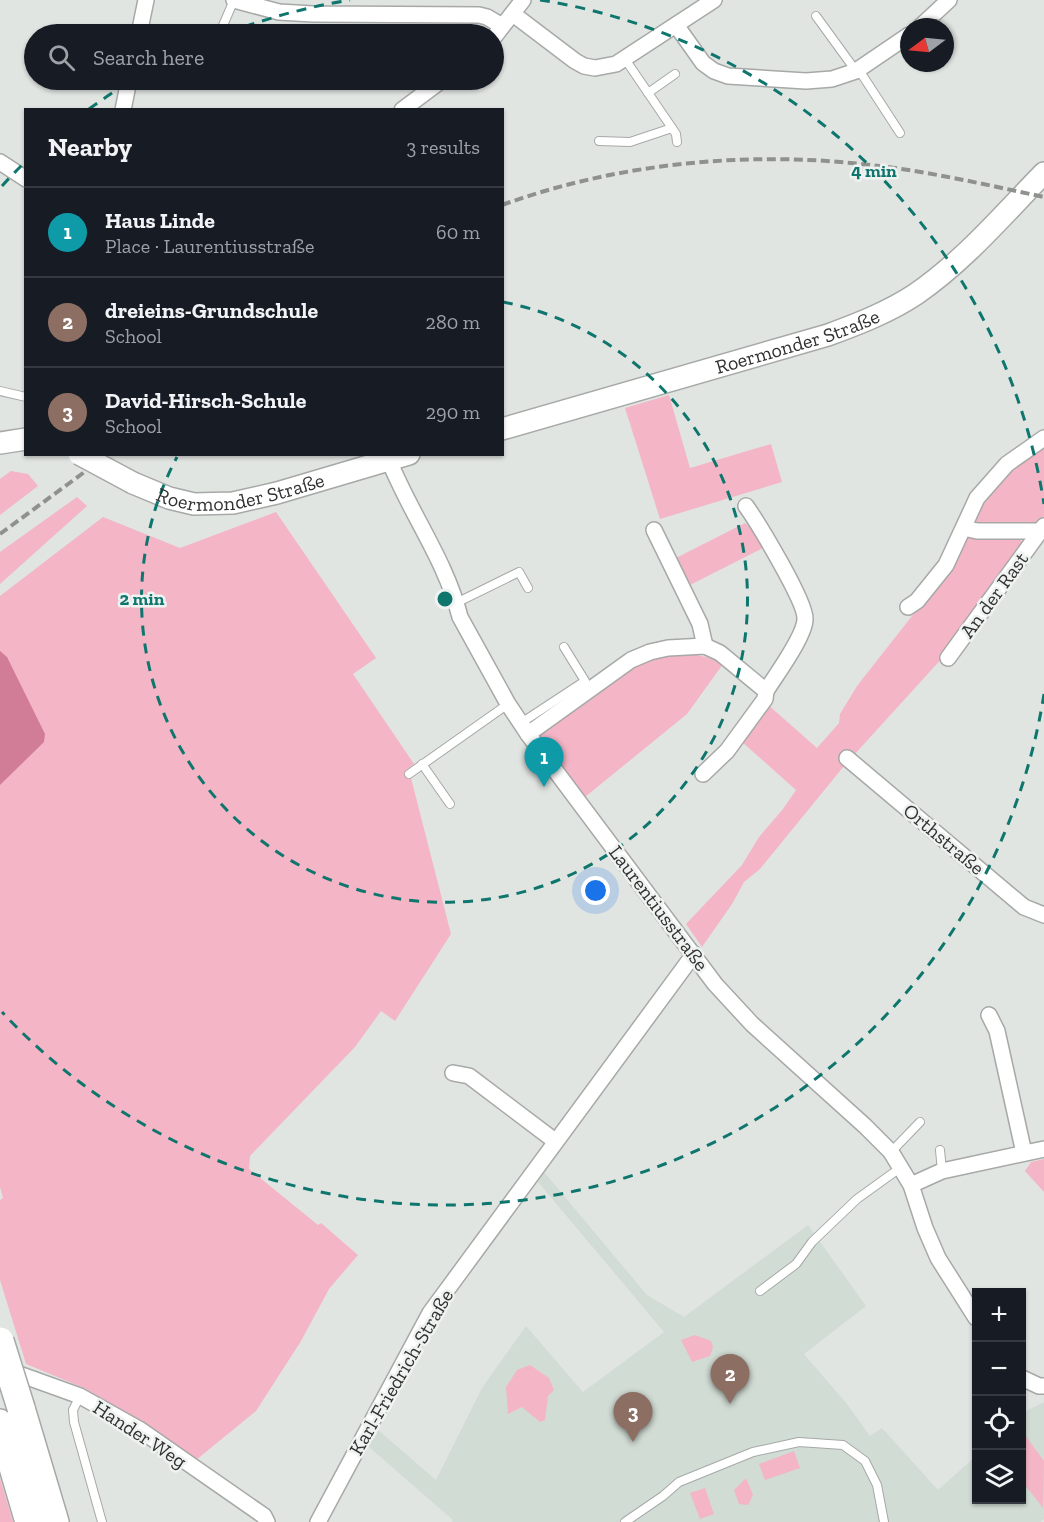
<!DOCTYPE html>
<html lang="en">
<head>
<meta charset="utf-8">
<style>
	body { margin:0; font-family:"Zilla Slab",serif; background:#242831; color:#f1f3f6 }
	.controls { position:absolute; right:18px; bottom:18px; display:grid; overflow:hidden; border-radius:0px; box-shadow:0 2px 4px #0004 }
	.controls button { width:54px; height:54px; display:grid; place-items:center; padding:0; border:0; border-bottom:2px solid #363941; background:#171b24; color:#f1f3f6; font:30px sans-serif }
	.compass { position:absolute; left:900px; top:18px; width:54px; height:54px; border-radius:50%; background:#171b24; box-shadow:0 2px 4px #0004; rotate:254deg }
	.you { position:absolute; left:596px; top:891px; width:21px; height:21px; margin:-15px; border:4px solid #fff; border-radius:50%; background:#1a73e8; box-shadow:0 0 0 9px #1a73e833 }
	.badge { display:grid; place-items:center; width:39px; height:39px; border-radius:50%; background:#b45309; color:#fff; font-size:20px; font-weight:700 }
	.pin { position:absolute; translate:-50% -50px; filter:drop-shadow(0 2px 3px #0008) }
	.pin::after { content:''; position:absolute; top:32px; width:21px; height:18px; background:inherit; clip-path:polygon(0 0,100% 0,50% 100%) }
	.list { margin:0; padding:0; list-style:none }
	h2 { display:flex; justify-content:space-between; align-items:center; height:78px; margin:0; padding:0 24px; font-size:26px }
	h2 small { font-size:20px; font-weight:400; color:#9ea1a6 }
	.list li { display:grid; grid-template-columns:39px 1fr auto; gap:18px; align-items:center; box-sizing:border-box; height:90px; padding:0 24px; border-top:2px solid #363941 }
	.list b { display:block; font-size:22px; white-space:nowrap }
	.list p { margin:0; font-size:20px; white-space:nowrap; color:#9ea1a6 }
	.list em { font-size:20px; font-style:normal; color:#9ea1a6 }
	.icon { flex:none; width:33px; height:33px; fill:none; stroke:currentColor; stroke-width:2; stroke-linecap:round; stroke-linejoin:round }
	.map { position:relative; flex:none; width:1044px; height:1522px; overflow:hidden }
	.search { position:absolute; background:#171b24; box-shadow:0 2px 4px #0004; left:24px; top:24px; width:480px; height:66px; display:flex; align-items:center; gap:15px; box-sizing:border-box; padding:0 21px; border-radius:33px; color:#9ea1a6; font-size:22px }
	.panel { position:absolute; background:#171b24; box-shadow:0 2px 4px #0004; left:24px; top:108px; width:480px; height:348px; border-radius:0px }
	.map>svg:first-child { display:block }
</style>
</head>
<body>
<div class="map">
<svg width="1044" height="1522" viewBox="0 0 1044 1522">
	<rect width="100%" height="100%" fill="#e1e5e2"/>
	<!-- built -->
	<path fill="#d1dcd4" d="M544,1172L647,1295L684,1317L808,1225L866,1306L804,1354L847,1404L870,1436L882,1428L938,1490L976,1456V1500H1022V1416L1028,1410L1044,1402V1519L1040,1522H452L453,1520L369,1447L377,1429L436,1480L482,1388L526,1326L583,1392L664,1332L538,1182Z"/>
	<!-- green -->
	<g fill="#f4b5c6">
		<path d="M669,395L690,468L771,444L782,482L660,519L625,408Z"/>
		<path d="M1044,446V516L1037,523L1029,525L1020,538L1023,544L945,655L844,766L760,869L744,882L732,904L702,947L686,924L742,865L759,837L783,809L796,790L741,741L767,704L817,748L839,723L840,714L857,686L919,607L982,504L1011,470Z"/>
		<path d="M11,471L28,474L38,486L0,515V479Z"/>
		<path d="M77,497L87,506L0,584V552Z"/>
		<path d="M276,512L376,658L353,674L414,764L406,770L411,778L451,934L395,1021L381,1011L355,1047L250,1156L249,1169L318,1225L321,1223L358,1255L329,1289L301,1341L256,1411L196,1460L117,1407L84,1388L26,1364L0,1280V1200L3,1198L0,1187V596L103,517L180,548Z"/>
		<path d="M745,523L760,536L765,547L688,586L674,559Z"/>
		<path d="M684,652L710,658L723,664L687,714L585,797L540,735L631,667L650,658Z"/>
		<path d="M1044,1159V1192L1025,1171L1031,1162Z"/>
		<path d="M695,1335L711,1341L713,1347L710,1356L692,1362L681,1340Z"/>
		<path d="M530,1365L549,1378L554,1390L548,1396L545,1420L540,1422L522,1407L508,1414L506,1387L517,1370Z"/>
		<path d="M1022,1431L1044,1461L1043,1508L1025,1485L1022,1487Z"/>
		<path d="M794,1451L800,1468L765,1480L759,1464Z"/>
		<path d="M0,1478L13,1522H0Z"/>
		<path d="M746,1478L753,1495L748,1505L739,1504L734,1490Z"/>
		<path d="M705,1488L714,1514L700,1519L690,1493Z"/>
	</g>
	<!-- water -->
	<path fill="#d27d97" d="M0,651L7,657L45,734L44,742L0,785Z"/>
	<g fill="none" stroke-linecap="round" stroke-linejoin="round">
		<!-- service casing -->
		<g stroke="#a6a9a7" stroke-width="10">
			<g id="service">
				<path d="M816,16L856,71"/>
				<path d="M227,34L221,30L234,0"/>
				<path d="M625,59L672,128L676,134L677,142"/>
				<path d="M859,70L900,133"/>
				<path d="M648,93L675,74"/>
				<path d="M599,141L630,142L672,128"/>
				<path d="M0,391L26,397"/>
				<path d="M456,603L519,572L528,588"/>
				<path d="M521,723L585,681L564,647"/>
				<path d="M422,764L450,804"/>
				<path d="M409,774L508,704"/>
				<path d="M940,1150L942,1171"/>
				<path d="M891,1152L920,1122"/>
				<path d="M760,1291L796,1264L812,1242L857,1199L900,1168"/>
				<path d="M80,1396L73,1410L74,1422L102,1522"/>
				<path d="M625,1522L663,1496L679,1482L753,1452L799,1442L843,1445L865,1461L877,1485L884,1522"/>
			</g>
		</g>
		<!-- minor casing -->
		<g stroke="#a6a9a7" stroke-width="18">
			<g id="minor">
				<path d="M234,0L279,12L313,14L479,15L487,17L502,26"/>
				<path d="M513,14L575,61L584,66L595,68L616,64L714,0"/>
				<path d="M676,25L703,63L714,71L728,76L806,81L832,79L856,71L909,35"/>
				<path d="M920,27L949,0"/>
				<path d="M139,34L146,0"/>
				<path d="M494,37L523,0"/>
				<path d="M123,110L129,80"/>
				<path d="M402,110L442,80"/>
				<path d="M0,162L26,179"/>
				<path d="M389,460C410,513 446,561 460,617L508,704L528,734L715,984L752,1024L865,1126L891,1152L911,1185L925,1228L938,1258L976,1318"/>
				<path d="M964,528L977,531H1040"/>
				<path d="M654,530L700,624L705,646"/>
				<path d="M908,607L917,601L946,565L977,498L1007,464L1044,438"/>
				<path d="M948,658L1044,526"/>
				<path d="M528,734L631,660L650,652L668,648L705,646L720,653L766,691C776,675 805,636 805,619C806,602 758,523 746,506"/>
				<path d="M847,758L1024,907L1044,915"/>
				<path d="M703,774L727,751L765,699L766,691"/>
				<path d="M989,1015L997,1031L1024,1153"/>
				<path d="M453,1073L469,1076L555,1141"/>
				<path d="M911,1185L942,1171L1044,1149"/>
				<path d="M5,1369L80,1396L139,1429L264,1516L267,1522"/>
				<path d="M1022,1378L1039,1386H1044"/>
				<path d="M318,1522L430,1313L694,954"/>
			</g>
		</g>
		<!-- secondary casing -->
		<g stroke="#a6a9a7" stroke-width="24">
			<g id="secondary">
				<path id="s1" d="M502,429L828,335C858,324 889,312 916,294C965,260 1003,215 1044,173"/>
				<path d="M0,443L26,439"/>
				<path id="s2" d="M133,483L169,498L194,504L233,503L277,493L409,454"/>
			</g>
		</g>
		<!-- motorway casing -->
		<g stroke="#a6a9a7" stroke-width="30">
			<g id="motorway">
				<path d="M21,1408L55,1522"/>
				<path d="M0,1423L29,1522"/>
			</g>
		</g>
		<!-- service -->
		<use href="#service" stroke="#fff" stroke-width="8"/>
		<!-- minor -->
		<use href="#minor" stroke="#fff" stroke-width="15"/>
		<!-- secondary -->
		<use href="#secondary" stroke="#fff" stroke-width="21"/>
		<!-- motorway -->
		<use href="#motorway" stroke="#fff" stroke-width="27"/>
		<!-- rail -->
		<g stroke="#8f918f" stroke-width="4" stroke-dasharray="9 4.5" stroke-linecap="butt">
			<path d="M502,205C615,164 742,151 861,164C923,170 983,184 1044,197"/>
			<path d="M0,534L109,454"/>
		</g>
		<!-- secondary-bridge casing -->
		<g stroke="#a6a9a7" stroke-width="24" stroke-linecap="butt">
			<path id="secondary-bridge" d="M79,454L133,483"/>
		</g>
		<!-- motorway-bridge casing -->
		<g stroke="#a6a9a7" stroke-width="30" stroke-linecap="butt">
			<path id="motorway-bridge" d="M0,1341L21,1408"/>
		</g>
		<!-- secondary-bridge -->
		<use href="#secondary-bridge" stroke="#fff" stroke-width="21"/>
		<!-- motorway-bridge -->
		<use href="#motorway-bridge" stroke="#fff" stroke-width="27"/>
	</g>
	<!-- distance rings -->
	<g fill="none" stroke="#0f766e" stroke-width="3" stroke-dasharray="10 8">
		<path d="M503 302A303 303 0 1 1 177 457"/>
		<path d="M1044 694A606 606 0 0 1 2 1012M2 186A606 606 0 0 1 24 163M89 109A606 606 0 0 1 133 80M228 33A606 606 0 0 1 350 0M540 0A606 606 0 0 1 1044 504"/>
	</g>
	<g text-anchor="middle" stroke-width="5" stroke-linejoin="round" paint-order="stroke">
		<!-- street labels -->
		<g font-size="20" fill="#303130" stroke="#eef2f0">
			<text dy="7" stroke="none"><textPath href="#s1" startOffset="308">Roermonder Straße</textPath></text>
			<text dy="7" stroke="none"><textPath href="#s2" startOffset="112">Roermonder Straße</textPath></text>
			<text transform="translate(994 595) rotate(-54)" y="7">An der Rast</text>
			<text transform="translate(944 839) rotate(40)" y="7">Orthstraße</text>
			<text transform="translate(659 908) rotate(53)" y="7">Laurentiusstraße</text>
			<text transform="translate(401 1372) rotate(-60)" y="7">Karl-Friedrich-Straße</text>
			<text transform="translate(140 1434) rotate(33)" y="7">Hander Weg</text>
		</g>
	</g>
	<circle cx="445" cy="599" r="9" fill="#0f766e" stroke="#eef2f0" stroke-width="3"/>
	<g font-size="18" text-anchor="middle" font-weight="bold" fill="#0f766e" stroke="#eef2f0" stroke-width="5" stroke-linejoin="round" paint-order="stroke">
		<text x="874" y="177">4 min</text>
		<text x="142" y="605">2 min</text>
	</g>
</svg>
<div class="controls">
<button>+</button>
<button>−</button>
<button><svg class="icon" aria-label="locate" viewBox="0 0 24 24"><circle cx="12" cy="12" r="6"/><path d="M12 2v4M12 18v4M2 12h4M18 12h4"/></svg></button>
<button><svg class="icon" aria-label="layers" viewBox="0 0 24 24"><path d="M12 4l9 5-9 5-9-5zM3 14l9 5 9-5"/></svg></button>
</div>
<svg class="compass" viewBox="-18 -18 36 36"><path d="M0-13l5 13h-10z" fill="#e53935"/><path d="M0 13l5-13h-10z" fill="#9ea1a6"/></svg>
<div class="you"></div>
<div class="pin badge" style="left:544px;top:787px;background:#0f9aa8">1</div>
<div class="pin badge" style="left:730px;top:1404px;background:#8d6e63">2</div>
<div class="pin badge" style="left:633px;top:1442px;background:#8d6e63">3</div>
<div class="search"><svg class="icon" aria-label="search" viewBox="0 0 24 24"><circle cx="10" cy="10" r="6"/><path d="M15 15l6 6"/></svg>Search here</div>
<section class="panel">
<h2>Nearby<small>3 results</small></h2>
<ul class="list">
<li><span class="badge" style="background:#0f9aa8">1</span><div><b>Haus Linde</b><p>Place · Laurentiusstraße</p></div><em>60 m</em></li>
<li><span class="badge" style="background:#8d6e63">2</span><div><b>dreieins-Grundschule</b><p>School</p></div><em>280 m</em></li>
<li><span class="badge" style="background:#8d6e63">3</span><div><b>David-Hirsch-Schule</b><p>School</p></div><em>290 m</em></li>
</ul>
</section>
</div>
</body>
</html>
